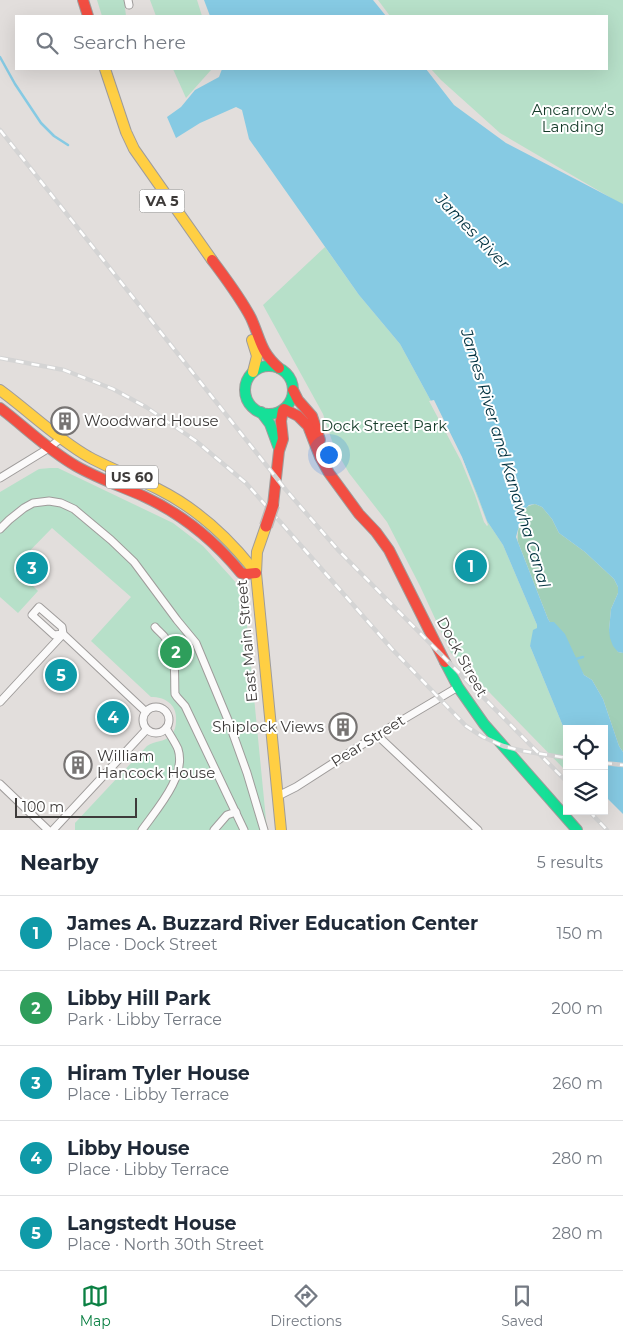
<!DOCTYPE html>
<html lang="en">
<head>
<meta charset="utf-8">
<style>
	body { margin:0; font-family:Montserrat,sans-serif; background:#f2f2f3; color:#1f2937 }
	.controls { position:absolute; right:15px; bottom:15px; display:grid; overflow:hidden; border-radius:0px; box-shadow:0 5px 20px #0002 }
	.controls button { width:45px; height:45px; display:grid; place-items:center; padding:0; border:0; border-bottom:1px solid #e0e1e3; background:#fff; color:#1f2937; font:25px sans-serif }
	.scale { position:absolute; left:15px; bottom:12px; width:122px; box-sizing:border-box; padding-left:5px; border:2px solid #3e3b3a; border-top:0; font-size:14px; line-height:18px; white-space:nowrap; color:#3e3b3a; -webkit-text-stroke:4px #fff; paint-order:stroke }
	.you { position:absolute; left:328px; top:454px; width:18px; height:18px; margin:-12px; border:4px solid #fff; border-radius:50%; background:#1a73e8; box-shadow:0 0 0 8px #1a73e833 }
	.badge { display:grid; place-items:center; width:32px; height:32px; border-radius:50%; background:#0b8043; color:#fff; font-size:16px; font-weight:700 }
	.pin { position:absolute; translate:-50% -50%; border:2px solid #fff; box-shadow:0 1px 5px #0006 }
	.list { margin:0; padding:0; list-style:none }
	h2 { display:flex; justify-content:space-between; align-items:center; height:65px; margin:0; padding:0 20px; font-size:21px }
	h2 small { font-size:16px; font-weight:400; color:#747a83 }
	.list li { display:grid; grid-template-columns:32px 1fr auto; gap:15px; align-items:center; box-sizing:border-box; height:75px; padding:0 20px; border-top:1px solid #e0e1e3 }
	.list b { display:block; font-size:19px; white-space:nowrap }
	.list p { margin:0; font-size:16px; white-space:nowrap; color:#747a83 }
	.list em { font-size:16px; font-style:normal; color:#747a83 }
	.icon { flex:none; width:28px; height:28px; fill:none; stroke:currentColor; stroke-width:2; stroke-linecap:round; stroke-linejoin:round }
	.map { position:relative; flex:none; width:623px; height:830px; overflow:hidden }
	.search { position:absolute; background:#fff; box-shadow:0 5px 20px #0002; left:15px; right:15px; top:15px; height:55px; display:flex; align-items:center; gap:12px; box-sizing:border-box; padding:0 18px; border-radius:0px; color:#747a83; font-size:19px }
	.sheet { height:440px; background:#fff }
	nav { display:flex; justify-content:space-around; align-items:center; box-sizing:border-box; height:70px; border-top:1px solid #e0e1e3; background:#fff; font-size:14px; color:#747a83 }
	nav a { display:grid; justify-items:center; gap:2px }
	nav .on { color:#0b8043 }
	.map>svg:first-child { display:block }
</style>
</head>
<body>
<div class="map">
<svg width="623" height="830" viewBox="0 0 623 830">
	<rect width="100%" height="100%" fill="#e2dedc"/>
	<!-- green -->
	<g fill="#b7e0c9">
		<path d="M97,0H124L126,16H102Z"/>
		<path d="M150,0H197L202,16H156Z"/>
		<path d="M378,0H623V205L500,133L441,80L431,69H607V16H390Z"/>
		<path d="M173,69H210L211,70L186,98Z"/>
		<path d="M325,247L359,295L400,344L463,460L477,494L487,521L503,545L537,625V628L530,646L567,736V772L451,653L420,586L387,522L349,473L334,447L323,414L263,305Z"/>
		<path d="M50,468H58L173,523L203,546L240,587L244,595L267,830H75V823L147,746C155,740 164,743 171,735C175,731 176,726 176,720C177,705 166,697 151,697L91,641L131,597L52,528L14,567L38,591L18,613L0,597V492L39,469Z"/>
	</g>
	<!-- forest -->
	<path fill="#a1cfb7" d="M535,504L542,507L552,519L559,533L585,552L614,579L618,587V593L611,609L609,630L618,652L623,653V752L619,746L603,699L592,680L584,675L548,619L518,542C516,536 521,511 527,507C530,505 532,505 535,504Z"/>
	<!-- water -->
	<g fill="#86cae3">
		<path d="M204,0H373L386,16H210Z"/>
		<path d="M222,69H426L454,105L506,143L623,204V653L618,652L613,646L610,638L609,630L611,609L618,593V587L614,579L585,552L559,533L552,519L542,507L535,504L529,505L523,511L516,537L548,619L550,622H554L565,634L584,675L592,680L603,699L619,746L623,752V814L604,795V729H567V736L530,646L533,630L537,628V625L503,545L487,521L477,494L463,460L400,344L359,295L249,139L242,110L236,107L200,123L176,138L167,117L181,107L195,90L219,77Z"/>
	</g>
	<!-- pier -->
	<path fill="#e2dedc" d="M434,400L462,457L488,525L487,526L484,522L475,495L461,461L429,401Z"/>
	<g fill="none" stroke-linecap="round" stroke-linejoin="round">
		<!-- stream -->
		<g stroke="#86cae3" stroke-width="2.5">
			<path d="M0,57L15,84L41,123L54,136L68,145"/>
			<path d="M576,659L583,657"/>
		</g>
		<!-- street casing -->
		<g stroke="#9f9c9b" stroke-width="9">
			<g id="street">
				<path d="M128,0L129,5"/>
				<path d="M0,478L49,448L60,439"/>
				<path d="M0,529L9,520L24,508L33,503L49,501L61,503L74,509L111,540L134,562L177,620L196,643L228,720L247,773L264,830"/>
				<path d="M155,627C158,631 163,634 166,639C177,654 174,676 175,694L177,697L185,706L244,830"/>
				<path d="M63,634L54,635L32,615L39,607L62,627L63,634L146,712"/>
				<path d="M0,702L63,634"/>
				<circle cx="156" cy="720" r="13"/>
				<path d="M377,735L478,830"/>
				<path d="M0,784L48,830"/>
				<path d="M278,796L296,787L377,735L458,687"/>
				<path d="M53,830L146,730"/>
				<path d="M142,830C156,810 187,776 178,749C175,742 170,735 166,728"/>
				<path d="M214,830L227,815L236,812"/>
			</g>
		</g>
		<!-- fast casing -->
		<g stroke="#9f9c9b" stroke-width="12">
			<g id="fast">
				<circle cx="269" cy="390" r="24"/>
				<path d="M261,412L270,424L278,446"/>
				<path d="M445,662L458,687L484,724L577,830"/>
			</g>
		</g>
		<!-- slow casing -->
		<g stroke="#9f9c9b" stroke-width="12">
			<g id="slow">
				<path d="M105,69L126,132L134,149L212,260"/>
				<path d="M252,340L257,356L253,372"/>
				<path d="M0,390C30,412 56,438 89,457C111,469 135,478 158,489C198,509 229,538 256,573"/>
				<path d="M266,526L257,552L256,573L281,830"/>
			</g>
		</g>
		<!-- jam casing -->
		<g stroke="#9f9c9b" stroke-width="12">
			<g id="jam">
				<path d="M83,0L88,16"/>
				<path d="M212,260C226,279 240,297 251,318C261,340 260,351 279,368"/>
				<path d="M293,390L298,400L312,416L320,440"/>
				<path d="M0,408C25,427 48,450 76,466C97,478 120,486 143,496C182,514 214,540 241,573L246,574L256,573"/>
				<path d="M284,409L298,416L308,426L320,457L329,473L359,514L376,532L389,550L445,662"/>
				<path d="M273,505L279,451L283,439L281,421L283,410"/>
			</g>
		</g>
		<!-- street -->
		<use href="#street" stroke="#fbfafa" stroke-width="7"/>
		<!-- fast -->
		<use href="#fast" stroke="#16e098" stroke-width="10"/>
		<!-- slow -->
		<use href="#slow" stroke="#ffcf43" stroke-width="10"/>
		<!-- jam -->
		<use href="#jam" stroke="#f24e42" stroke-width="10"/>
		<!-- rail casing -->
		<g stroke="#d4d4d4" stroke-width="4.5">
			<g id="rail">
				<path d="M0,130L286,490L339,551L567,782"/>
				<path d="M0,358L64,370L113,389L146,407L196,441L246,483L392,649L466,726L483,737L503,746L523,751L567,758"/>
				<path d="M604,763L623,765"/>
				<path d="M589,811L607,830"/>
			</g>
		</g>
		<!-- rail -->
		<use href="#rail" stroke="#fff" stroke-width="2.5" stroke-dasharray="8" stroke-linecap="butt"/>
		<!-- jam-bridge casing -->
		<g stroke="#bcbab9" stroke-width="14" stroke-linecap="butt">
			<path id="jam-bridge" d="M266,526L273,505"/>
		</g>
		<!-- jam-bridge -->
		<use href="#jam-bridge" stroke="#f24e42" stroke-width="11"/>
	</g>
	<!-- icons -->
	<defs>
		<g id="building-ring" transform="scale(1.4375)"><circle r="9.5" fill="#fff" stroke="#777473" stroke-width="1.5"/><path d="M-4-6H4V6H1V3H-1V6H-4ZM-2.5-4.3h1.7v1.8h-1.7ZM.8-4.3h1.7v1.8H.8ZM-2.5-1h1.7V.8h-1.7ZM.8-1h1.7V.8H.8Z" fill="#777473"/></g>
	</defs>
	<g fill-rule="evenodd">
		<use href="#building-ring" x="65" y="421"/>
		<use href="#building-ring" x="343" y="727"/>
		<use href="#building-ring" x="78" y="765"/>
	</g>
	<g text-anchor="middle" stroke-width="4" stroke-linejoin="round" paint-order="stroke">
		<!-- shield labels -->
		<g fill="#fff" stroke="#787675" stroke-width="1">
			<rect x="139.5" y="189.5" width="45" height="23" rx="4"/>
			<rect x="106" y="465.5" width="52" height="23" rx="4"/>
		</g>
		<g font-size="14" font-weight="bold" fill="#3e3b3a">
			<text x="162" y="206">VA 5</text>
			<text x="132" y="482">US 60</text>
		</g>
		<!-- park labels -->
		<g font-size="15" fill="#143a28" stroke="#fff">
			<text x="573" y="115">Ancarrow's<tspan x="573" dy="17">Landing</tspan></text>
			<text x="384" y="431">Dock Street Park</text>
		</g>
		<!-- poi labels -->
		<g font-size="15" fill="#3e3b3a" stroke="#fff" text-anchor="start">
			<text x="84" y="426">Woodward House</text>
			<text x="324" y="732" text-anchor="end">Shiplock Views</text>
			<text x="97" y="761">William<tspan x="97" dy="17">Hancock House</tspan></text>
		</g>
		<!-- street labels -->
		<g font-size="15" fill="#3e3b3a" stroke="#fff">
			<text transform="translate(247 641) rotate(-95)" y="5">East Main Street</text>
			<text transform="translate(462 657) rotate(61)" y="5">Dock Street</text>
			<text transform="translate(368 741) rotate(-32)" y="5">Pear Street</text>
		</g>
		<!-- water labels -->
		<g font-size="16" font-style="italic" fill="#00313f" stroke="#fff">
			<text transform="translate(473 231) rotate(46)" y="6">James River</text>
			<text transform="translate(506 458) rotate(73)" y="6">James River and Kanawha Canal</text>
		</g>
	</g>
</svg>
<div class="controls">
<button><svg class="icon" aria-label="locate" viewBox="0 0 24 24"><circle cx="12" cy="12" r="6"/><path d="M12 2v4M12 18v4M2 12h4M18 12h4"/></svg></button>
<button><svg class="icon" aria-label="layers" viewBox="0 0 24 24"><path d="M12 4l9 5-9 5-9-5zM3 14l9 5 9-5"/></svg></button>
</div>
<div class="scale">100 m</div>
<div class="you"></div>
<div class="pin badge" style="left:471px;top:566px;background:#0f9aa8">1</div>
<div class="pin badge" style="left:176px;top:652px;background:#2e9e5b">2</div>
<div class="pin badge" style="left:32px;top:568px;background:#0f9aa8">3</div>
<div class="pin badge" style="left:113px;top:717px;background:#0f9aa8">4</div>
<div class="pin badge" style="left:61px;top:675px;background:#0f9aa8">5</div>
<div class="search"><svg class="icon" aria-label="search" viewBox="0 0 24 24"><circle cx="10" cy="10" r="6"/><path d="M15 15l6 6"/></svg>Search here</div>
</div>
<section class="sheet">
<h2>Nearby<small>5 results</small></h2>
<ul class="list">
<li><span class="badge" style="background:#0f9aa8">1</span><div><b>James A. Buzzard River Education Center</b><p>Place · Dock Street</p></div><em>150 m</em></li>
<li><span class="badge" style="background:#2e9e5b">2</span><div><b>Libby Hill Park</b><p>Park · Libby Terrace</p></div><em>200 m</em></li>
<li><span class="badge" style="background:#0f9aa8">3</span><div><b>Hiram Tyler House</b><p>Place · Libby Terrace</p></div><em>260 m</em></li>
<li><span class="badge" style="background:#0f9aa8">4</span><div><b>Libby House</b><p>Place · Libby Terrace</p></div><em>280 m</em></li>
<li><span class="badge" style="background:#0f9aa8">5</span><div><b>Langstedt House</b><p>Place · North 30th Street</p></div><em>280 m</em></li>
</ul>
</section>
<nav>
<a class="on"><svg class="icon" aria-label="map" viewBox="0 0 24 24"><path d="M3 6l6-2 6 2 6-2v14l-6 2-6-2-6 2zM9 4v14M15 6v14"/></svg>Map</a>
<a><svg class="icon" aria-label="directions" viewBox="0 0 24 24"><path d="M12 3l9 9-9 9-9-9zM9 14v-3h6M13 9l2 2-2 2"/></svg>Directions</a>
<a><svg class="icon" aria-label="saved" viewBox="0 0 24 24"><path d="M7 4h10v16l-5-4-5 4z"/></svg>Saved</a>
</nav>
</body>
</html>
